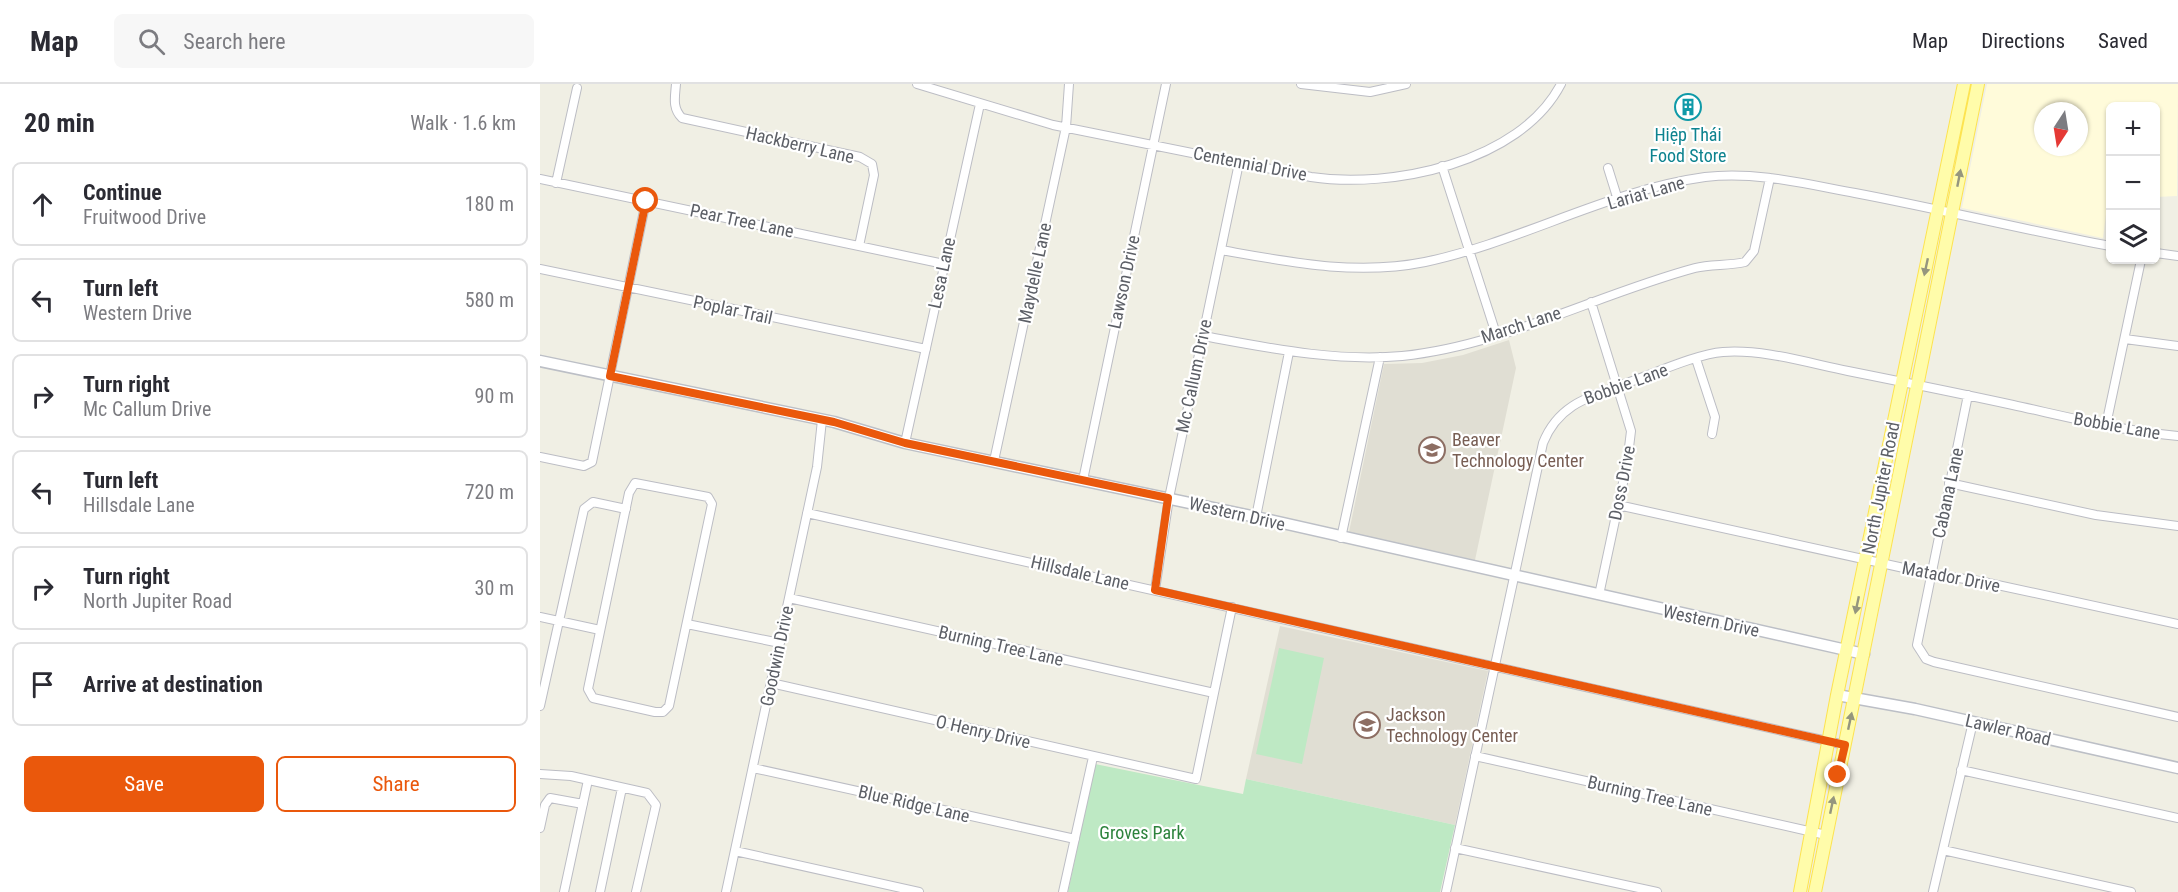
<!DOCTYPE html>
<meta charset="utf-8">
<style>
:root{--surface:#fff;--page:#f7f7f7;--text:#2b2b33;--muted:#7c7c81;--line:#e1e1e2;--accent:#ea580c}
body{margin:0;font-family:"Roboto Condensed",sans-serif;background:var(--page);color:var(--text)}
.controls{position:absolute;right:18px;top:18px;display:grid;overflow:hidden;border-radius:9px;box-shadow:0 2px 4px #0004}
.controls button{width:54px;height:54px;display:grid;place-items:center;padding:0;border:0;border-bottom:2px solid var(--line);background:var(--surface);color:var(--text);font:30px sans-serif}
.compass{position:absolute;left:1494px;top:18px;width:54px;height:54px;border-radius:50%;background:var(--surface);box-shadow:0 2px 4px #0004;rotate:192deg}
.stop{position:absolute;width:18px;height:18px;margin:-14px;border:4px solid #ea580c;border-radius:50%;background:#fff}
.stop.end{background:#ea580c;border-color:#fff;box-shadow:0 2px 6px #0008}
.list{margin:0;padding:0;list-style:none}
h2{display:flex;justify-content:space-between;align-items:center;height:78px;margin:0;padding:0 24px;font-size:26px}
h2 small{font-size:20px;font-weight:400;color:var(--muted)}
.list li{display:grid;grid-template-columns:39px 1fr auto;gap:18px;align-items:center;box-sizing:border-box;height:84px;margin:0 12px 12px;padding:0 12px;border:2px solid var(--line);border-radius:9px}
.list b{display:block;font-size:22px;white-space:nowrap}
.list p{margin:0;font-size:20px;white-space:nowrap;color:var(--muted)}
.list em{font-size:20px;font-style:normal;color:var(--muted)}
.actions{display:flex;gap:12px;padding:18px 24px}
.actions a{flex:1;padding:14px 0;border:2px solid var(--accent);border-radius:9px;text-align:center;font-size:21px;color:var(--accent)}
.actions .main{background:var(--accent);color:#fff}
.icon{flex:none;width:33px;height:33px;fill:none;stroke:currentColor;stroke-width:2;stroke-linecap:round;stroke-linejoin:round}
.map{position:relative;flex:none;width:1638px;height:808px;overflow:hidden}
header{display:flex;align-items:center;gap:36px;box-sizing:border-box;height:84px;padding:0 30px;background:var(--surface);border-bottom:2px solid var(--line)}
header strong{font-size:28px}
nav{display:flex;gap:33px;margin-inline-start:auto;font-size:21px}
.search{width:420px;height:54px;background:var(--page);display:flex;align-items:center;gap:15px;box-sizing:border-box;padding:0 21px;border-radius:9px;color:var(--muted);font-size:22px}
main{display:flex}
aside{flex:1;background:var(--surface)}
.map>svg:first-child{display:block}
.commercial{fill:#fffbda;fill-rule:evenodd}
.education{fill:#e0ded3}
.green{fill:#bee9c4}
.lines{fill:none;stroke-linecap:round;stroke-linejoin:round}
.street-casing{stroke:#bcbdc4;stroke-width:10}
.secondary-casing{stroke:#bcbfc6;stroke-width:13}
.primary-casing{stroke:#fde350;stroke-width:14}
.street{stroke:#fff;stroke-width:8}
.secondary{stroke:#fff;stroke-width:10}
.primary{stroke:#fffcaa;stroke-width:12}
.oneway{fill:#95967e}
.route{stroke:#ea580c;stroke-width:8}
.labels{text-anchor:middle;stroke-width:4.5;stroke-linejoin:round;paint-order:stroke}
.culture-label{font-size:18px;fill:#0d838f;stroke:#fff}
.street-label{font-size:18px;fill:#5c5f66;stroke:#fff}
.education-label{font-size:18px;fill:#785e54;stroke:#fff;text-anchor:start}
.park-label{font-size:18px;fill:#2d833c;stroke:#fff}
</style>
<header>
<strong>Map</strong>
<div class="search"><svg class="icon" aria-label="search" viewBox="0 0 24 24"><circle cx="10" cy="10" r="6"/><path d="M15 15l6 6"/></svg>Search here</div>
<nav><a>Map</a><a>Directions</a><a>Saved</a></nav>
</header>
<main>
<aside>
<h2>20 min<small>Walk · 1.6 km</small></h2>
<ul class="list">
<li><svg class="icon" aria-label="ahead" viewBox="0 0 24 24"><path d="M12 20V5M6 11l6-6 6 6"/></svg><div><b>Continue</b><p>Fruitwood Drive</p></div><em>180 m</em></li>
<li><svg class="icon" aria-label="left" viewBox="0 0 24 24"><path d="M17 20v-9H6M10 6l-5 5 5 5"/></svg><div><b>Turn left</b><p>Western Drive</p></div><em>580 m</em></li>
<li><svg class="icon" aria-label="right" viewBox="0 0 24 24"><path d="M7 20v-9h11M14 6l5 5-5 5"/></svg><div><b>Turn right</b><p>Mc Callum Drive</p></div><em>90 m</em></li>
<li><svg class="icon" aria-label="left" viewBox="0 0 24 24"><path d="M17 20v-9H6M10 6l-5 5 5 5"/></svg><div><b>Turn left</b><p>Hillsdale Lane</p></div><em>720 m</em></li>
<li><svg class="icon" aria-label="right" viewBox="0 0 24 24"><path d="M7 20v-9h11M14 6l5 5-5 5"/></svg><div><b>Turn right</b><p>North Jupiter Road</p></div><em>30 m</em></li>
<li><svg class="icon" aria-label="arrive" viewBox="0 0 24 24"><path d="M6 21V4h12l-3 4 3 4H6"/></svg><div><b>Arrive at destination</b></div></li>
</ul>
<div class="actions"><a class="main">Save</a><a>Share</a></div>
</aside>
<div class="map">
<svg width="1638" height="808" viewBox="0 0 1638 808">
<rect width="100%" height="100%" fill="#f0efe4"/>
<path class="commercial" d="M1447 0H1638L1637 112 1616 113V22H1570V120L1567 122 1563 154 1422 124ZM1503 27H1539V63H1503Z"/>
<path class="education" d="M969 256 976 284 935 476 809 448 844 280 882 279 923 271Z
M740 542 948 587 915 741 706 695Z"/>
<path class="green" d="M739 564 784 574 762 680 716 670Z
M555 680 703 710 706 695 915 741 900 808H528Z"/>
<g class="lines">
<defs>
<path id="street" d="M136 0C135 13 132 24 142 34L320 73 332 80 334 91 319 162
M377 0 513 41 771 93C851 105 980 79 1021 0
M761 0 830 8 866 0
M902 82 956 250
M1068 84 1078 116
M0 95 404 180
M16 99 37 4
M681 166C749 178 816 192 885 178 980 158 1069 106 1165 93 1216 87 1266 100 1315 109 1400 125 1485 146 1570 162
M1616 169 1638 172
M0 185 386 265
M1051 218 1091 347 1087 380 1059 511
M663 252C729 264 795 278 862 272 962 262 1058 210 1155 184 1171 180 1188 182 1205 178L1214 167 1230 94
M1585 255 1638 262
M1156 275 1175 333 1172 350
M1428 311 1377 561 1386 575 1394 578 1638 633
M1566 341 1601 176
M365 359 440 20
M0 373 44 382 52 378 106 117
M454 377 526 43 529 0
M543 396 626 0
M95 399 168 413 172 420 129 622 123 628H115L53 614 48 605 89 409Z
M1409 399 1556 431 1638 442
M1078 421 1391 490 1439 497 1638 540
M267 429 1305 661
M716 433 749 268
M801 454 840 273
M615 506 629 414 699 79
M249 514 674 609
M0 533 60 546
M147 540 240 559
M231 599 656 695 692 523
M0 622 44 425 53 418 86 425
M935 672 1286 751
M213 684 535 755
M1421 686 1638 734
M0 690 31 692 107 709 116 721 96 808
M0 744 5 721 10 714 43 720
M915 764 1117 808
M1403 766 1591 808
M195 767 379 808
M24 808 48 696
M60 808 82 704
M186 808 277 383 282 336
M523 808 553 673
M906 808 1003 359C1018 321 1048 313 1084 300 1111 291 1156 270 1183 268 1224 265 1268 279 1308 287 1363 298 1418 309 1473 321 1528 333 1582 347 1638 352
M1393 808 1433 638"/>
<path id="secondary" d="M0 277 294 338 365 359 716 433 1324 570
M1297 611 1375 625 1638 684"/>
<path id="primary" d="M1260 808 1297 611 1424 0
M1275 808 1438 0"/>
</defs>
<use href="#street" class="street-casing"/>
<use href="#secondary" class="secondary-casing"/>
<use href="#primary" class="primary-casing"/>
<use href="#street" class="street"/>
<use href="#secondary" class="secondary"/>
<use href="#primary" class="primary"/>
</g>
<defs><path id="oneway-solid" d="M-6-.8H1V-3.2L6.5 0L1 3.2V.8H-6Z" transform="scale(1.5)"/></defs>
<g class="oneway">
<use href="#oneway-solid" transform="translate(1419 94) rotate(-79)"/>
<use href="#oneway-solid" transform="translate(1386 183) rotate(102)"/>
<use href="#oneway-solid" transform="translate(1317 521) rotate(102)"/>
<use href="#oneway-solid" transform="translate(1310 637) rotate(-78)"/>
<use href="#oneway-solid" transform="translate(1292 721) rotate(-78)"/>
</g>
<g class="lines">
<path class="route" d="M106 117 70 292 294 338 365 359 628 414 615 506 1305 661 1298 691"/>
</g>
<defs>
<symbol id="building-ring" viewBox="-11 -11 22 22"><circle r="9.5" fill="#fff" stroke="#0f9aa8" stroke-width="1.5"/><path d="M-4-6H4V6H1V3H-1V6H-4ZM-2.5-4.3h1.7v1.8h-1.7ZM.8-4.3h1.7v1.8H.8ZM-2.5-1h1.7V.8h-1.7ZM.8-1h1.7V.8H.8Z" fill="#0f9aa8"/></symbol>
<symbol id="school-ring" viewBox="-11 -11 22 22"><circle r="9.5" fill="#fff" stroke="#8d6e63" stroke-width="1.5"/><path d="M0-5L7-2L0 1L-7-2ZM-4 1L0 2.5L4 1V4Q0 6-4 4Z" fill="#8d6e63"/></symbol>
</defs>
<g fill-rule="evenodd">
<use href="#building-ring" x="1133" y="8" width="30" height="30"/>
<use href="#school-ring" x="877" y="351" width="30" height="30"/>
<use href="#school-ring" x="812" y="626" width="30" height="30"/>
</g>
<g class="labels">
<g class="culture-label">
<text x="1148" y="57">Hiệp Thái<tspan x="1148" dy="21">Food Store</tspan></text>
</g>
<g class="street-label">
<text transform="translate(260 61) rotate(13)" y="6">Hackberry Lane</text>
<text transform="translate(710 80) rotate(11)" y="6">Centennial Drive</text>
<text transform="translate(1106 109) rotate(-16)" y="6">Lariat Lane</text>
<text transform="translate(202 137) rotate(12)" y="6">Pear Tree Lane</text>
<text transform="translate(402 189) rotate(-78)" y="6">Lesa Lane</text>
<text transform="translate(495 189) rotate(-78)" y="6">Maydelle Lane</text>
<text transform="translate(584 198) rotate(-78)" y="6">Lawson Drive</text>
<text transform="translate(193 226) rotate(12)" y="6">Poplar Trail</text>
<text transform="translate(981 241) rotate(-18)" y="6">March Lane</text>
<text transform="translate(654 292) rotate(-78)" y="6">Mc Callum Drive</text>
<text transform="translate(1086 300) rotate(-20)" y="6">Bobbie Lane</text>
<text transform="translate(1577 342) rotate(10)" y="6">Bobbie Lane</text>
<text transform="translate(1082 399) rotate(-79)" y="6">Doss Drive</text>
<text transform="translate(1341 404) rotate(-79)" y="6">North Jupiter Road</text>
<text transform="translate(1408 409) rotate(-78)" y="6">Cabana Lane</text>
<text transform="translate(697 430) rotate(13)" y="6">Western Drive</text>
<text transform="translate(540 489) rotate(13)" y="6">Hillsdale Lane</text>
<text transform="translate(1411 493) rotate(11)" y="6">Matador Drive</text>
<text transform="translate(1171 537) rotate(12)" y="6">Western Drive</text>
<text transform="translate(461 562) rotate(13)" y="6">Burning Tree Lane</text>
<text transform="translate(237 572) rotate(-78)" y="6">Goodwin Drive</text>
<text transform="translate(1468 646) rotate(13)" y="6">Lawler Road</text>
<text transform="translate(443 648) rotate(13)" y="6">O Henry Drive</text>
<text transform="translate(1110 712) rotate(13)" y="6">Burning Tree Lane</text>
<text transform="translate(374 720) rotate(13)" y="6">Blue Ridge Lane</text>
</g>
<g class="education-label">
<text x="912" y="362">Beaver<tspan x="912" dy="21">Technology Center</tspan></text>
<text x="846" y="637">Jackson<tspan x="846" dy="21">Technology Center</tspan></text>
</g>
<g class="park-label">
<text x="602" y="755">Groves Park</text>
</g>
</g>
</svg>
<div class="controls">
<button>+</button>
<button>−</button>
<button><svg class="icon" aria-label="layers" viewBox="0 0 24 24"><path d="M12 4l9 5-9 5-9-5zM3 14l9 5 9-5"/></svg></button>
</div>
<svg class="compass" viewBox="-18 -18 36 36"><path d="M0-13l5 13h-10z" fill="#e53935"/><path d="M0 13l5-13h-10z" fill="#7c7c81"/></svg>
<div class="stop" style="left:106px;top:117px"></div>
<div class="stop end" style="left:1298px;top:691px"></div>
</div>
</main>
